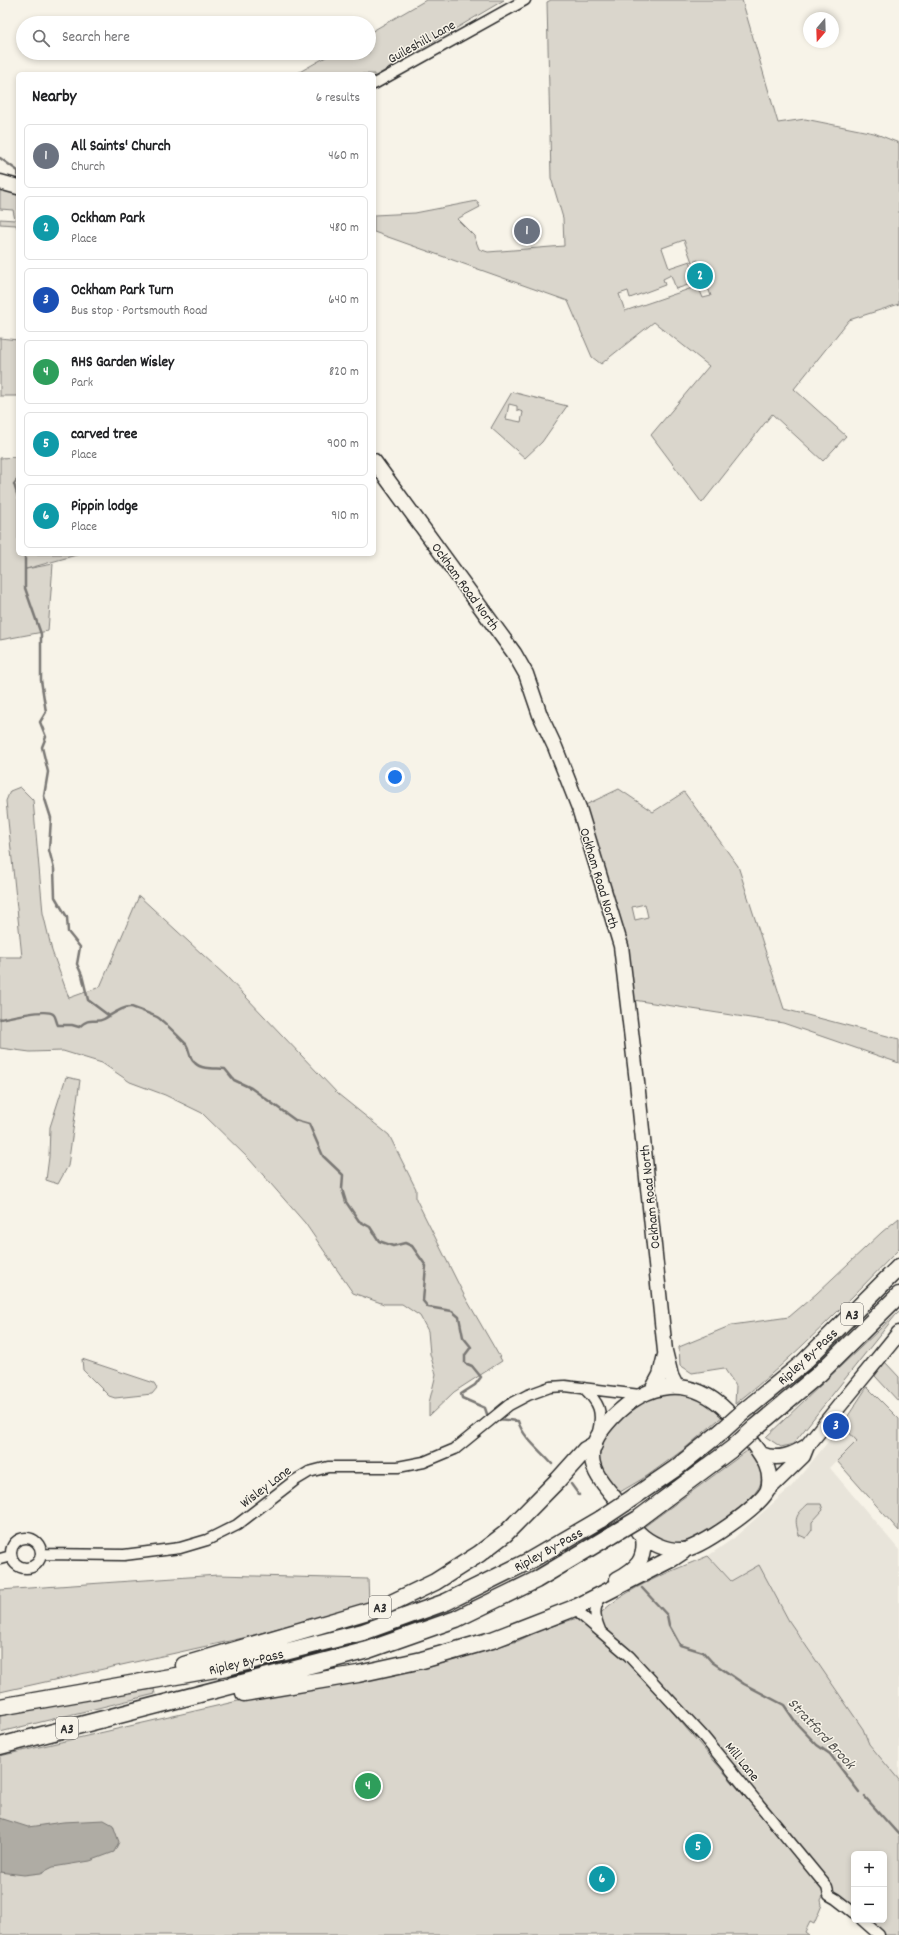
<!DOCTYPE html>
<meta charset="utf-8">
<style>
:root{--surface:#fff;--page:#f6f6f6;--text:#202124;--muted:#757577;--line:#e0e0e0;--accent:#1f6fb2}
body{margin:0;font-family:Dekko,sans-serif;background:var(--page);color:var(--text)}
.controls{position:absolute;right:12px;bottom:12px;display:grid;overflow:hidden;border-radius:6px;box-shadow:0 2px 6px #0003}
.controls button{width:36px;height:36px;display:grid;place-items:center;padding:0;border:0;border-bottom:1px solid var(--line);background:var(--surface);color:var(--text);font:20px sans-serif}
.compass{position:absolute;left:803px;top:12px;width:36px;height:36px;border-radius:50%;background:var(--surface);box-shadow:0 2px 6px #0003;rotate:199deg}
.you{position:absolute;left:395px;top:777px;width:14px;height:14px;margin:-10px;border:3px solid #fff;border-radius:50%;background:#1a73e8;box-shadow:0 0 0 6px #1a73e833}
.badge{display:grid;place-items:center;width:26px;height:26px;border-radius:50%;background:var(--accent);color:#fff;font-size:13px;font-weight:700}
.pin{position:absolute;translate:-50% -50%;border:2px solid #fff;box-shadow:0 1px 4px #0006}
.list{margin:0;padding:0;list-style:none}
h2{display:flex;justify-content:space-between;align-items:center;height:52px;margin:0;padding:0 16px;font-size:17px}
h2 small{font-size:13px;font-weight:400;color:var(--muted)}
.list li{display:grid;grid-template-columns:26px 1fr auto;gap:12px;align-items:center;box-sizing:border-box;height:64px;margin:0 8px 8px;padding:0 8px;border:1px solid var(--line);border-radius:6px}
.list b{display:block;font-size:15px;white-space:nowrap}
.list p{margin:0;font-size:13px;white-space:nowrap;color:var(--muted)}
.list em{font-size:13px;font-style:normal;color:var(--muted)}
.icon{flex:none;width:22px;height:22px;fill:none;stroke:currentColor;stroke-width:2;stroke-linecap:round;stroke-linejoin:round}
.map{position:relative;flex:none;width:899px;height:1935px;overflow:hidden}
.search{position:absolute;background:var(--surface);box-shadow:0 2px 6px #0003;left:16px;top:16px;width:360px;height:44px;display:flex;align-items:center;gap:10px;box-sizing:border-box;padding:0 14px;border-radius:22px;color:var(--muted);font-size:15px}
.panel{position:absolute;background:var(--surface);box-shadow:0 2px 6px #0003;left:16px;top:72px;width:360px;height:484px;border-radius:6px}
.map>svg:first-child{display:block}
.built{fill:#e8e4da}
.green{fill:#dad6cc;stroke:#82807c;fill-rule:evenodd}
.water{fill:#afaca4;stroke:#7a7874}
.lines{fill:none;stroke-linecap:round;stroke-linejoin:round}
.stream{stroke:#7a7874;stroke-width:2.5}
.minor-casing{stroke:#2b2b2b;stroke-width:13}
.secondary-casing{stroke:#2b2b2b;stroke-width:17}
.trunk-casing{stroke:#2b2b2b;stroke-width:19}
.minor{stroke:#f7f3e8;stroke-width:10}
.secondary{stroke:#f7f3e8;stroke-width:14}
.trunk{stroke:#f7f3e8;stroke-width:16}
.trunk-bridge-casing{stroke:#2b2b2b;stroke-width:19;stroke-linecap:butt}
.trunk-bridge{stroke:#f7f3e8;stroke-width:16}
.labels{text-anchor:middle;stroke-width:3;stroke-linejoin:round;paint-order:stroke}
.shield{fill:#f7f3e8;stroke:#686764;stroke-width:1}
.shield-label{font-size:13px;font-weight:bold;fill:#2b2b2b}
.street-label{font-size:14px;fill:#2b2b2b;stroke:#f7f3e8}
.water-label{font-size:15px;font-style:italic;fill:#53524f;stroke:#f7f3e8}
</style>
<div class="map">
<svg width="899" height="1935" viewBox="0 0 899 1935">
<rect width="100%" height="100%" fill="#f7f3e8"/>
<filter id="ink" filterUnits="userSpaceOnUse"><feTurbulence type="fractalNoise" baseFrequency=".025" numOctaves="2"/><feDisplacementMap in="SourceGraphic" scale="8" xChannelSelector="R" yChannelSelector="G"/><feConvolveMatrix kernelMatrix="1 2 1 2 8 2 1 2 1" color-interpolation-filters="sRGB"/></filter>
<g filter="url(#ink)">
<path class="built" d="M842 1425 857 1440 830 1468 899 1550V1780L869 1744 862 1729 789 1621 759 1565 731 1581 708 1556 734 1538 791 1487Z"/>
<path class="green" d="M426 0H504L374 77V74H296L333 53H369V33Z
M551 0H742L778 123 805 119 874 133 899 143V304L849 320 794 389 846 436 823 461 772 414 702 503 651 435 709 366 654 322 601 364 592 357 568 301 374 232V215L415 213 477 201 480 207 457 219 474 236 479 249 488 252 564 246 563 218 551 178 547 2ZM684 240 692 262 698 260 711 296 703 298 698 286 625 311 619 294 628 291 630 298 665 285 663 279 671 275 676 289 691 284 690 280 696 277 690 261 669 268 662 248Z
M6 187 18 191V230L16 225 0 224V219L15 220 13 210 0 209V192Z
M0 338 18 340V396H0Z
M512 392 567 406 542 442 525 458 491 428ZM509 404 517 406V410L523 412 521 422 506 419Z
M18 457V554H80L26 569 53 564 48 631 0 640V458Z
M20 787 33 800 43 913 52 951 69 998 100 987 139 896 227 977 338 1094 389 1135 416 1189V1199L464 1295 502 1361 454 1392 429 1416V1403L436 1374 430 1354 428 1331 420 1316 402 1304H384L353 1293 305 1223 250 1160 202 1113 165 1095 130 1082 102 1063 63 1051 30 1052 0 1048V957H22L6 801 10 791Z
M619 789 653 812 684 792 738 866 784 1009 899 1039V1063L783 1023 627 999 579 808ZM645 904 648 917 635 920 632 907Z
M66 1077 80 1080 68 1166 58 1184 46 1180 49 1157 50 1127Z
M899 1218V1249C846 1303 795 1357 735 1404L736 1386 724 1368 692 1373 680 1365 679 1347 732 1325 789 1317 816 1294 882 1232Z
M899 1311 793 1444 781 1447 766 1437Z
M82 1359 154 1383 157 1388 152 1394 115 1398 109 1396 83 1370Z
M885 1362 899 1377V1402L875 1376Z
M867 1387 899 1419V1531L837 1461 857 1441 842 1425Z
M668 1392 697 1396 724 1415 683 1450 647 1476 615 1495 599 1470 597 1452 606 1434 640 1400Z
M751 1448C757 1460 765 1471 760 1485 754 1502 689 1548 671 1545 662 1543 650 1534 641 1529Z
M808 1504H821L823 1510 812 1522V1530L806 1538 799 1535C794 1518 795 1516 808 1504Z
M708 1556 731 1581 759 1565 789 1621 863 1729 869 1744 899 1780V1935H884L867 1920H884V1854H854V1909L835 1894 830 1883 681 1705 632 1653 601 1625 600 1614C625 1588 674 1570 708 1556Z
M218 1575 368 1579 369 1603 243 1638 0 1692V1590Z
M574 1619 582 1620 633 1666 816 1880 824 1894 821 1900 822 1905 814 1924 810 1922 805 1932 809 1935H0V1756L277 1692 420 1668 518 1641 540 1630Z
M154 1689 155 1694 0 1732V1713L73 1700Z"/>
<path class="water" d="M0 1818 28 1827 63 1822 104 1820 113 1825 119 1842 114 1852 90 1861 53 1867 41 1873 24 1875 0 1872Z"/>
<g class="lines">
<path class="stream" d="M0 158 18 171V179
M18 479 14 484 18 497
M25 554V588L41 634V680L46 712 40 722 46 737 42 747 48 772 44 796 51 818 49 850 54 869 55 897 67 917 68 932 80 947 77 964 82 975 88 1000 108 1015
M0 1019C10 1017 46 1008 53 1014 56 1016 56 1022 58 1025H72L79 1027C90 1016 95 1024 104 1019 111 1015 123 1006 131 1007 133 1007 155 1016 157 1017 164 1021 180 1038 186 1044 190 1050 189 1059 195 1063 202 1070 216 1068 225 1069L234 1080 251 1088 295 1120 309 1124 323 1156 343 1175 342 1189 346 1202 359 1221 370 1227 379 1241 393 1246 405 1243 412 1246 426 1266 423 1301 428 1307 452 1311 459 1317 463 1337 471 1347 465 1355V1363L472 1366 481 1377 475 1385 461 1394 462 1398 485 1408 488 1417 490 1418
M497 1419 518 1421C523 1438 541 1451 552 1464
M571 1484 579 1495
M642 1588 667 1615 669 1625 680 1645 703 1652 712 1662 744 1684 784 1705 797 1724 817 1745 830 1754 859 1792
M865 1797 899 1835"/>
<defs>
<path id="minor" d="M374 84 525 0
M584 1388C599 1403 603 1411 598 1432
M11 1553a15 15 0 1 1 30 0a15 15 0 1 1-30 0Z
M42 1554 124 1555 180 1548 207 1540 237 1525 294 1481 309 1472 328 1467H398L424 1462 455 1449 509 1405 528 1395 550 1387 565 1386 640 1395
M0 1559 11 1556
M577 1607 581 1615 629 1656 703 1736 827 1887 829 1895 836 1899 854 1913
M600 1630C594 1616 593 1608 602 1595
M862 1920 879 1935"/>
<path id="secondary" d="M0 182 18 187
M374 461 514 653 526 674 540 715 555 747 579 808 621 946 637 1082 665 1351 671 1376 676 1386
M652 1390 660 1375 665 1355
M761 1454C778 1461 792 1455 807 1446
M768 1490 803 1456 807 1446 832 1415 899 1333
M614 1497C605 1486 593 1473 592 1458 591 1442 602 1429 612 1418 647 1382 689 1374 727 1411
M638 1532C649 1543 666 1551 682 1550 698 1550 764 1504 768 1489 773 1472 763 1457 753 1444
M617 1579C637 1568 646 1560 643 1537"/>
<path id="trunk" d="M743 1412 804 1362 899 1267
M755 1428 819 1374 899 1295
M625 1503 676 1468 722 1431
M638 1519 733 1448
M184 1665 385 1606 435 1582 479 1554 505 1534 558 1480 585 1450 594 1445
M244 1693 358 1674 422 1660 492 1640 577 1607 671 1559 683 1551
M0 1707 227 1667 363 1632 446 1602 529 1561 601 1519
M0 1746 368 1650 456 1619 536 1580 613 1534"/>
</defs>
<use href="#minor" class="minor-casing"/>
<use href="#secondary" class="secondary-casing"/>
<use href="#trunk" class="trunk-casing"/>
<use href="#minor" class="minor"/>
<use href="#secondary" class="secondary"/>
<use href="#trunk" class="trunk"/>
<defs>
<path id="trunk-bridge" d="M722 1431 743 1412
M733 1448 755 1428
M601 1519 625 1503
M613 1534 638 1519"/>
</defs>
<use href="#trunk-bridge" class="trunk-bridge-casing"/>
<use href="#trunk-bridge" class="trunk-bridge"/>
</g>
</g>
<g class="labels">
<g class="shield">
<rect x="841" y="1303" width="22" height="22" rx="3"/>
<rect x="369" y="1596" width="22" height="22" rx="3"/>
<rect x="56" y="1717" width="22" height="22" rx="3"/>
</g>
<g class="shield-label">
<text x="852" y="1319">A3</text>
<text x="380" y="1612">A3</text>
<text x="67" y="1733">A3</text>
</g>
<g class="street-label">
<text transform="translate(421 41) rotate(-29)" y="5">Guileshill Lane</text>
<text transform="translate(466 586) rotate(54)" y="5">Ockham Road North</text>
<text transform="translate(600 878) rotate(73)" y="5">Ockham Road North</text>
<text transform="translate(649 1197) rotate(-96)" y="5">Ockham Road North</text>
<text transform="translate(807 1356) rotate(-43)" y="5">Ripley By-Pass</text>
<text transform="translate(265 1486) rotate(-37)" y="5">Wisley Lane</text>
<text transform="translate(548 1549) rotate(-29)" y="5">Ripley By-Pass</text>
<text transform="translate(246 1661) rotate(-13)" y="5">Ripley By-Pass</text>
<text transform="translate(743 1761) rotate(51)" y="5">Mill Lane</text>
</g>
<g class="water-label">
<text transform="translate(822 1733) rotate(47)" y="5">Stratford Brook</text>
</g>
</g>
</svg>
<div class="controls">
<button>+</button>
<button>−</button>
</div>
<svg class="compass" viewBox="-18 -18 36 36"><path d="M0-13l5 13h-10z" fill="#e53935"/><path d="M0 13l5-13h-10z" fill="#757577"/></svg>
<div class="you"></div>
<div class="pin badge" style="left:527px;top:231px;background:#6b7280">1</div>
<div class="pin badge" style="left:700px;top:276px;background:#0f9aa8">2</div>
<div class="pin badge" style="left:836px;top:1426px;background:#1a4fb4">3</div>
<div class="pin badge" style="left:368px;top:1786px;background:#2e9e5b">4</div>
<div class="pin badge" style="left:698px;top:1847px;background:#0f9aa8">5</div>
<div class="pin badge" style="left:602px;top:1879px;background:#0f9aa8">6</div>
<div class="search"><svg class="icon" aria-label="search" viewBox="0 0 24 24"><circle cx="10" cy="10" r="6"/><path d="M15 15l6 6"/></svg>Search here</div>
<section class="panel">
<h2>Nearby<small>6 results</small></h2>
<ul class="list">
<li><span class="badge" style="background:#6b7280">1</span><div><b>All Saints' Church</b><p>Church</p></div><em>460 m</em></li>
<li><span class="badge" style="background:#0f9aa8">2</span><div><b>Ockham Park</b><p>Place</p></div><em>480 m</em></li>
<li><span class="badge" style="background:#1a4fb4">3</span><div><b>Ockham Park Turn</b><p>Bus stop · Portsmouth Road</p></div><em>640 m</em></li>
<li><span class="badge" style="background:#2e9e5b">4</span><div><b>RHS Garden Wisley</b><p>Park</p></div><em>820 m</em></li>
<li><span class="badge" style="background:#0f9aa8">5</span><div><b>carved tree</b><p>Place</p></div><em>900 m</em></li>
<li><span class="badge" style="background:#0f9aa8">6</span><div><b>Pippin lodge</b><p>Place</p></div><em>910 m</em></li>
</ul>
</section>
</div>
